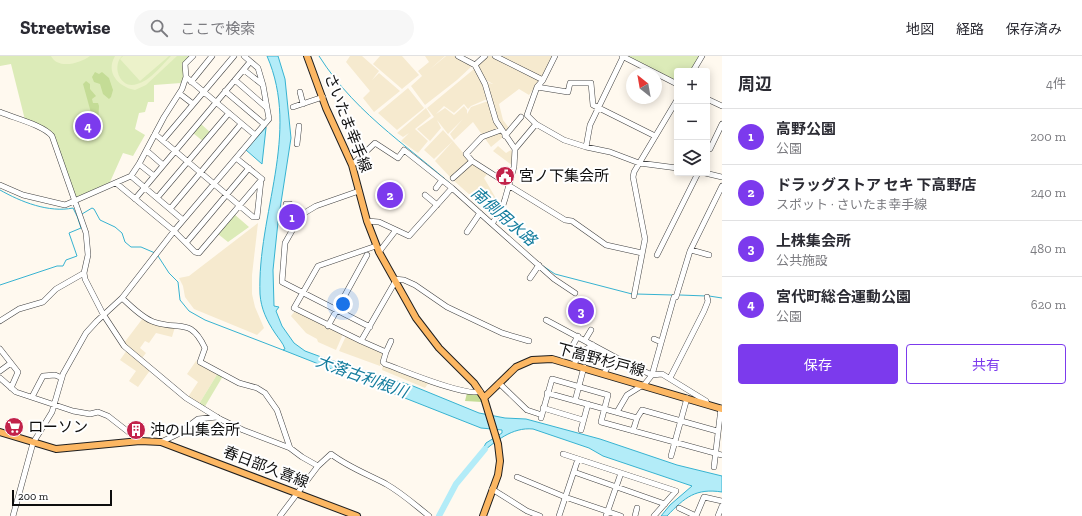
<!DOCTYPE html>
<html lang="ja">
<meta charset="utf-8">
<style>
:root{--surface:#fff;--page:#f7f7f7;--text:#2b2b33;--muted:#7c7c81;--line:#e1e1e2;--accent:#7c3aed}
body{margin:0;font-family:"Zilla Slab","Noto Sans JP",serif;background:var(--page);color:var(--text)}
.controls{position:absolute;right:12px;top:12px;display:grid;overflow:hidden;border-radius:4px;box-shadow:0 2px 10px #0003}
.controls button{width:36px;height:36px;display:grid;place-items:center;padding:0;border:0;border-bottom:1px solid var(--line);background:var(--surface);color:var(--text);font:20px sans-serif}
.compass{position:absolute;left:626px;top:12px;width:36px;height:36px;border-radius:50%;background:var(--surface);box-shadow:0 2px 10px #0003;rotate:329deg}
.scale{position:absolute;left:12px;bottom:10px;width:100px;box-sizing:border-box;padding-left:4px;border:2px solid #0e0e0e;border-top:0;font-size:11px;line-height:14px;white-space:nowrap;color:#0e0e0e;-webkit-text-stroke:3px #fff;paint-order:stroke}
.you{position:absolute;left:343px;top:248px;width:14px;height:14px;margin:-10px;border:3px solid #fff;border-radius:50%;background:#1a73e8;box-shadow:0 0 0 6px #1a73e833}
.badge{display:grid;place-items:center;width:26px;height:26px;border-radius:50%;background:var(--accent);color:#fff;font-size:13px;font-weight:700}
.pin{position:absolute;translate:-50% -50%;border:2px solid #fff;box-shadow:0 1px 4px #0006}
.list{margin:0;padding:0;list-style:none}
h2{display:flex;justify-content:space-between;align-items:center;height:52px;margin:0;padding:0 16px;font-size:17px}
h2 small{font-size:13px;font-weight:400;color:var(--muted)}
.list li{display:grid;grid-template-columns:26px 1fr auto;gap:12px;align-items:center;box-sizing:border-box;height:56px;padding:0 16px;border-top:1px solid var(--line)}
.list b{display:block;font-size:15px;white-space:nowrap}
.list p{margin:0;font-size:13px;white-space:nowrap;color:var(--muted)}
.list em{font-size:13px;font-style:normal;color:var(--muted)}
.actions{display:flex;gap:8px;padding:12px 16px}
.actions a{flex:1;padding:9px 0;border:1px solid var(--accent);border-radius:4px;text-align:center;font-size:14px;color:var(--accent)}
.actions .main{background:var(--accent);color:#fff}
.icon{flex:none;width:22px;height:22px;fill:none;stroke:currentColor;stroke-width:2;stroke-linecap:round;stroke-linejoin:round}
.map{position:relative;flex:none;width:722px;height:460px;overflow:hidden}
header{display:flex;align-items:center;gap:24px;box-sizing:border-box;height:56px;padding:0 20px;background:var(--surface);border-bottom:1px solid var(--line)}
header strong{font-size:19px}
nav{display:flex;gap:22px;margin-inline-start:auto;font-size:14px}
.search{width:280px;height:36px;background:var(--page);display:flex;align-items:center;gap:10px;box-sizing:border-box;padding:0 14px;border-radius:22px;color:var(--muted);font-size:15px}
main{display:flex}
aside{flex:1;background:var(--surface)}
.map>svg:first-child{display:block}
.farmland{fill:#f6eacf}
.green{fill:#dcebb8}
.forest{fill:#c4dc96}
.pitch{fill:#ecf2ca}
.water{fill:#b3ecf8;stroke:#37b3d1}
.lines{fill:none;stroke-linecap:round;stroke-linejoin:round}
.stream{stroke:#37b3d1;stroke-width:1}
.river{stroke:#b3ecf8;stroke-width:6}
.minor-casing{stroke:#414141;stroke-width:6}
.major-casing{stroke:#1f1f1f;stroke-width:8}
.minor{stroke:#fff;stroke-width:5}
.major{stroke:#fcb763;stroke-width:6}
.labels{text-anchor:middle;stroke-width:4;stroke-linejoin:round;paint-order:stroke}
.street-label{font-size:15px;fill:#0e0e0e;stroke:#fff}
.poi-label{font-size:15px;fill:#0e0e0e;stroke:#fff;text-anchor:start}
.water-label{font-size:16px;font-style:italic;fill:#137c9d;stroke:#fff}
</style>
<header>
<strong>Streetwise</strong>
<div class="search"><svg class="icon" aria-label="search" viewBox="0 0 24 24"><circle cx="10" cy="10" r="6"/><path d="M15 15l6 6"/></svg>ここで検索</div>
<nav><a>地図</a><a>経路</a><a>保存済み</a></nav>
</header>
<main>
<div class="map">
<svg width="722" height="460" viewBox="0 0 722 460">
<rect width="100%" height="100%" fill="#fff9ef"/>
<path class="farmland" d="M350 0H362L379 15 372 24 379 17 400 35 374 56 363 42 370 35 346 6Z
M380 0H402L419 19 402 33 373 8Z
M425 0H445L429 14 446 0H456L472 10 457 24 425 49 411 30 422 20 418 15 429 6Z
M486 0H491L540 24 529 39 519 33 499 48 503 64 509 72 506 77 499 65 486 26 493 28 486 24 478 9Z
M497 0H553L542 22Z
M474 13 481 24 487 43 471 50 468 53 464 48 454 57 444 50 436 58 445 52 454 59 464 50 467 54V58L471 51 488 45 500 74 483 80 473 66 454 84 450 78 463 63 448 78 437 64 441 72 430 85 417 73 434 61 427 52Z
M408 32 424 52 397 74 378 57Z
M426 52 431 60 415 73 428 85 418 97 401 85 409 77 403 81 397 77Z
M443 74 453 85 434 103 424 94Z
M500 76 503 81 491 91 484 81Z
M453 85 470 105 451 122 435 105Z
M498 90 506 97 511 94 513 97V110L493 95Z
M472 107 488 117 484 122 501 151 496 162 453 124Z
M258 167 252 219V238L255 251 264 272 257 279 194 253 185 241 183 230 179 222 189 220Z
M295 255 343 278 336 294 318 286 317 283 306 277 291 260Z
M143 262 175 271 172 281 156 277 149 287 145 285 140 292 146 297 142 302 124 287Z
M346 280 385 297 380 310 339 295Z
M127 294 151 313 138 331 129 325 136 315 120 304Z
M196 305 218 317 199 348 188 341 198 326 187 318Z
M383 309 429 326 425 332 382 314Z"/>
<path class="green" d="M0 0H190L188 1 184 24 181 27 154 29V46H148L145 56 139 57 135 73 145 79 133 100 123 97 110 126 76 142 52 76 25 64 11 8 0 10Z
M626 0H700L691 15H677V26Z
M201 68 211 77 204 86 193 77Z
M287 149 300 157 292 172 286 171Z
M234 158 249 171 228 186 218 178Z
M218 317 223 320 204 352 199 348Z"/>
<path class="forest" d="M95 16 99 18 102 16 109 22 113 34 111 41 109 43 103 38 100 28 94 26 92 21Z
M86 25 90 28V33L96 40 92 43 93 47H98L99 50 98 72 95 71 83 28Z
M467 337 478 338 482 346 465 345Z"/>
<path class="pitch" d="M51 0H90C81 7 58 14 51 0Z
M115 0H122C111 11 121 34 137 28 150 25 162 9 171 0H177L146 29 135 34C119 31 105 17 115 0Z
M123 0H169L140 25 120 3Z"/>
<path class="water" d="M267 0H278L285 23 291 82 278 166 273 214 274 250 279 251 276 255 282 270 294 287 305 295 324 302 413 330 479 357 505 362 526 363 600 383 677 409 722 420V436C696 432 685 441 667 460H661L670 449 692 430 603 400 589 392 533 373C512 371 496 385 480 398L486 387 502 377V374L481 372 283 294 285 293C283 287 279 283 275 277 267 265 261 253 260 238 257 158 301 78 267 0Z
M266 71V72L262 108 246 94Z"/>
<g class="lines">
<path class="stream" d="M319 0C359 63 415 93 467 143
M0 134C21 146 49 157 73 152L77 160
M82 158 92 152 94 153 100 164 115 171 122 177 125 186 131 191H141L155 197
M158 200 169 217 178 226 180 244 189 255 205 264 283 294
M543 210 555 218 632 238
M0 229 57 210H63L66 204 77 200 69 177 81 172 77 160
M636 238 672 239
M680 239 706 240
M709 240 722 242"/>
<path class="river" d="M439 460 456 428 485 393"/>
<defs>
<path id="minor" d="M458 0 475 9 485 0
M495 0 543 24
M622 0 677 28
M475 9 485 28 496 65 515 93
M244 14 263 29
M693 15 702 0
M186 21 255 79
M235 24 267 52
M191 26 212 0
M537 31 568 36 570 27H591L593 49 655 80
M225 35 264 68
M300 36 303 48
M180 38 193 48
M707 43 722 50
M293 51 323 41
M0 56C14 62 43 69 52 80L86 177 88 199 84 217 85 223 103 258 124 290 186 342 220 363 243 374 290 392 302 401 318 410
M536 68 527 59 537 31 543 24 555 0
M501 74 482 81 466 98 472 105 508 128
M155 78 253 161H257L261 124
M505 80 521 61
M163 84 234 0
M297 88 299 70
M586 91 590 69 623 1
M707 94 710 93 722 68
M147 95 163 109
M139 108 154 120
M352 109 375 87 398 102 404 94 452 132
M705 117 722 121
M131 120 183 164
M453 122 472 105
M116 127 174 175 195 196 199 197 262 123 236 102
M0 129 23 139 65 149 131 120 139 108 164 61 182 33 186 21 185 8 193 0
M508 129 565 164 572 165 606 189 642 197
M436 132 442 124
M359 135 316 150 301 159 285 187 282 226 370 271
M425 139 437 149
M157 142 229 57
M135 143 250 6
M286 148H290
M170 153 241 68
M367 165 379 166 409 180 452 132 492 168 502 152 505 143 514 111 515 93 536 68 564 84 586 91 610 96 639 107 677 112
M492 168 554 223 575 237
M467 176 480 157
M186 187 249 112
M376 190 318 210 294 252 361 285 395 226
M691 194 709 199
M379 196 396 174
M657 199 698 117
M530 222 539 209
M394 223 404 224 415 229 447 251 502 277 529 285
M634 240 645 183 633 121 634 116 677 44
M676 241 690 195 722 130
M122 242C131 250 142 262 154 266 181 275 190 261 205 292L200 306 239 327 257 332 265 337 277 354 290 392
M546 264 626 307 652 319 662 318 706 345 707 348
M0 265 19 253 43 246 56 233 84 217
M328 270 367 199
M654 283 661 286
M585 284 591 274
M361 285 386 296 383 306 385 308C402 314 467 342 480 335
M573 289 578 280
M0 293 18 316 11 332
M386 296 391 285
M574 308 580 297 593 289
M0 315 11 307
M604 317 614 301
M0 322 16 336 73 355 90 358 98 356 108 360 140 385
M670 322 704 255 708 245 707 241
M499 327 527 354 542 359
M644 329 652 319 674 241
M547 337 637 362
M32 341 43 320 55 319 62 322
M575 345 584 311
M543 352 583 364
M617 356 627 339 643 329
M541 362 552 323 608 339 601 366 722 399
M581 374 588 348
M633 375 637 362 642 354 717 375
M161 386 178 378 198 363 217 361
M563 398 676 435 654 460
M671 400 687 342
M714 411 721 352
M574 416 665 448
M517 421 565 441 621 460
M492 433 527 455 540 460
M679 452 696 460
M13 460 33 387 52 356 63 318 86 277 97 265 122 242 174 175 269 63 263 29 258 12 244 0
M280 460 318 410 331 398C348 411 367 418 386 428 402 437 415 449 429 460
M559 460 578 403
M606 460 621 417
M635 460 637 452
M696 460 704 441 722 445
M718 460 722 450"/>
<path id="major" d="M307 0 326 52 352 109 367 165 379 196 416 262 439 292 474 327 484 342 498 388 500 405 498 419 483 460
M484 342 516 311 532 304 552 303 722 353
M0 376 56 393 140 385 161 386 357 460"/>
</defs>
<use href="#minor" class="minor-casing"/>
<use href="#major" class="major-casing"/>
<use href="#minor" class="minor"/>
<use href="#major" class="major"/>
</g>
<defs>
<symbol id="civic-disc" viewBox="-11 -11 22 22"><circle r="9.5" fill="#c2224a" stroke="#fff"/><path d="M-.6-6.5H3V-4.5H.6V-3L4-1V1h2V6H-6V1h2V-1L-.6-3ZM-1.2 2.5V6h2.4V2.5Z" fill="#fff"/></symbol>
<symbol id="supermarket-disc" viewBox="-11 -11 22 22"><circle r="9.5" fill="#c2224a" stroke="#fff"/><path d="M-6-5.5h2.5l.6 2H6L4.5 2H-2.5L-4.4-4H-6ZM-1.5 3.2a1.3 1.3 0 1 0 .1 0ZM3 3.2a1.3 1.3 0 1 0 .1 0Z" fill="#fff"/></symbol>
<symbol id="building-disc" viewBox="-11 -11 22 22"><circle r="9.5" fill="#c2224a" stroke="#fff"/><path d="M-4-6H4V6H1V3H-1V6H-4ZM-2.5-4.3h1.7v1.8h-1.7ZM.8-4.3h1.7v1.8H.8ZM-2.5-1h1.7V.8h-1.7ZM.8-1h1.7V.8H.8Z" fill="#fff"/></symbol>
</defs>
<g fill-rule="evenodd">
<use href="#civic-disc" x="494" y="109" width="22" height="22"/>
<use href="#supermarket-disc" x="3" y="360" width="22" height="22"/>
<use href="#building-disc" x="125" y="363" width="22" height="22"/>
</g>
<g class="labels">
<g class="street-label">
<text transform="translate(348 67) rotate(69)" y="5">さいたま幸手線</text>
<text transform="translate(601 304) rotate(15)" y="5">下高野杉戸線</text>
<text transform="translate(266 411) rotate(21)" y="5">春日部久喜線</text>
</g>
<g class="poi-label">
<text x="519" y="125">宮ノ下集会所</text>
<text x="28" y="376">ローソン</text>
<text x="150" y="379">沖の山集会所</text>
</g>
<g class="water-label">
<text transform="translate(504 160) rotate(41)" y="6">南側用水路</text>
<text transform="translate(362 320) rotate(20)" y="6">大落古利根川</text>
</g>
</g>
</svg>
<div class="controls">
<button>+</button>
<button>−</button>
<button><svg class="icon" aria-label="layers" viewBox="0 0 24 24"><path d="M12 4l9 5-9 5-9-5zM3 14l9 5 9-5"/></svg></button>
</div>
<svg class="compass" viewBox="-18 -18 36 36"><path d="M0-13l5 13h-10z" fill="#e53935"/><path d="M0 13l5-13h-10z" fill="#7c7c81"/></svg>
<div class="scale">200 m</div>
<div class="you"></div>
<div class="pin badge" style="left:292px;top:161px">1</div>
<div class="pin badge" style="left:390px;top:139px">2</div>
<div class="pin badge" style="left:581px;top:255px">3</div>
<div class="pin badge" style="left:88px;top:70px">4</div>
</div>
<aside>
<h2>周辺<small>4件</small></h2>
<ul class="list">
<li><span class="badge">1</span><div><b>高野公園</b><p>公園</p></div><em>200 m</em></li>
<li><span class="badge">2</span><div><b>ドラッグストア セキ 下高野店</b><p>スポット · さいたま幸手線</p></div><em>240 m</em></li>
<li><span class="badge">3</span><div><b>上株集会所</b><p>公共施設</p></div><em>480 m</em></li>
<li><span class="badge">4</span><div><b>宮代町総合運動公園</b><p>公園</p></div><em>620 m</em></li>
</ul>
<div class="actions"><a class="main">保存</a><a>共有</a></div>
</aside>
</main>
